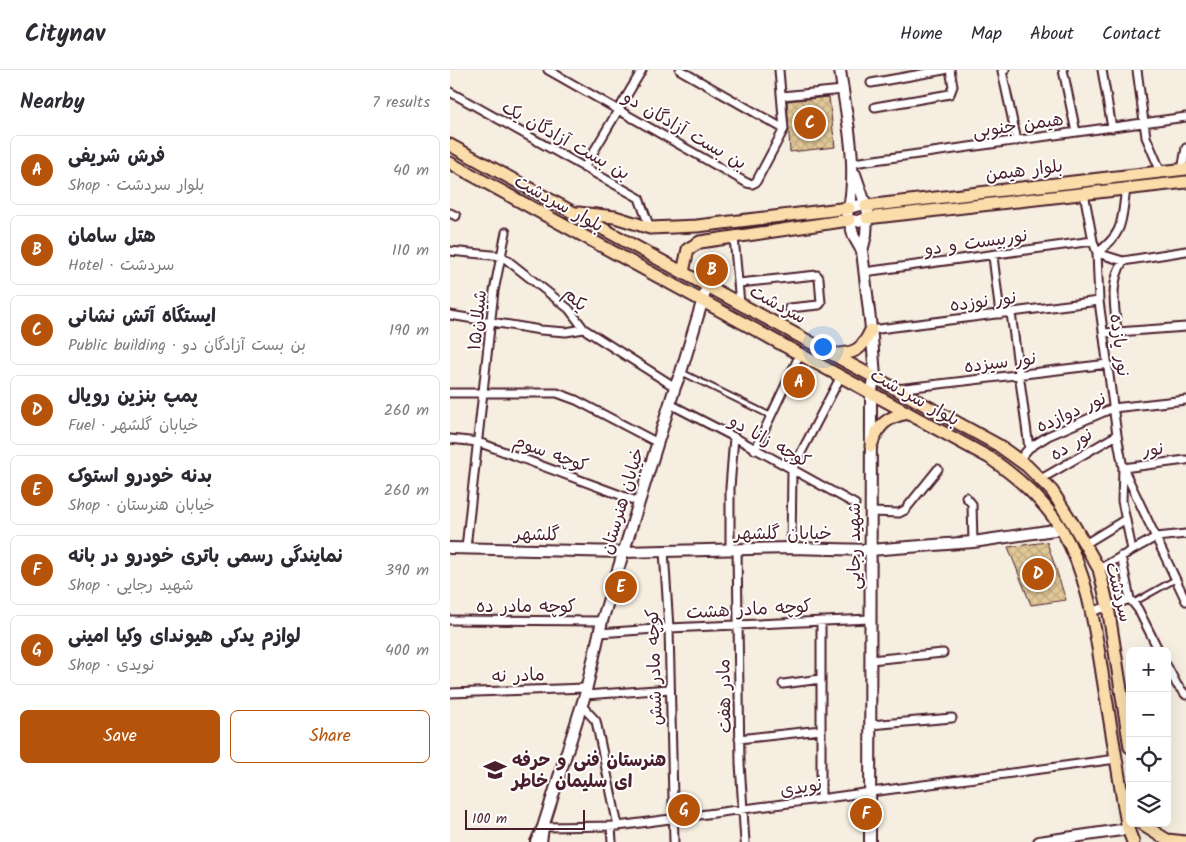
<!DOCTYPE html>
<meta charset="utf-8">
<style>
:root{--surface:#fff;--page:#f2f2f3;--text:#2b2b33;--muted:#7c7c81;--line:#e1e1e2;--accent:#b45309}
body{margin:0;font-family:Kalam,"Playpen Sans Arabic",sans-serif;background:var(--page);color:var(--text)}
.controls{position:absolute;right:15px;bottom:15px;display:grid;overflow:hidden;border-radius:8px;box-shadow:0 5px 20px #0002}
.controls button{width:45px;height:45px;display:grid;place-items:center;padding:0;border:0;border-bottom:1px solid var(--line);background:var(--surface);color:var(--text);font:25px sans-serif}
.scale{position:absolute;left:15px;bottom:12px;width:120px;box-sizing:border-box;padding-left:5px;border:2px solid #4a1f2b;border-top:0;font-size:14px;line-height:18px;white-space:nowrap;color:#4a1f2b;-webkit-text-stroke:4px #fff;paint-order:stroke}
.you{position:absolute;left:372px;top:276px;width:18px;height:18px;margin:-12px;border:4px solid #fff;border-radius:50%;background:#1a73e8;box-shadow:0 0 0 8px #1a73e833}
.badge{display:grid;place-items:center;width:32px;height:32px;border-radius:50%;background:var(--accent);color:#fff;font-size:16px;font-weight:700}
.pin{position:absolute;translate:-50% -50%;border:2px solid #fff;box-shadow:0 1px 5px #0006}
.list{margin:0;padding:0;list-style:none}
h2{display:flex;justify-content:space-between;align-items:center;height:65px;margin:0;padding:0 20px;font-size:21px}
h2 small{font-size:16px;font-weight:400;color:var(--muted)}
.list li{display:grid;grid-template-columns:32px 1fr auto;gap:15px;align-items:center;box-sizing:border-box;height:70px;margin:0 10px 10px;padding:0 10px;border:1px solid var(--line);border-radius:8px}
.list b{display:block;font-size:19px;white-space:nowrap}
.list p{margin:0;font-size:16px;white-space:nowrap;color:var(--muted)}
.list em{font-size:16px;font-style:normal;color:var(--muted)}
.actions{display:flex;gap:10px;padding:15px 20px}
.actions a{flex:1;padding:11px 0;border:1px solid var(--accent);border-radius:8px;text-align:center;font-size:18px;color:var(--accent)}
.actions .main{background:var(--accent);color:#fff}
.icon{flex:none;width:28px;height:28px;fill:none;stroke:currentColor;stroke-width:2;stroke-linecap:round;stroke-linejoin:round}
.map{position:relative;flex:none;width:736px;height:772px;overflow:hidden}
header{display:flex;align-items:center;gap:30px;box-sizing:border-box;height:70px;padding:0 25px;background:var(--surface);border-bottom:1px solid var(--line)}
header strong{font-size:24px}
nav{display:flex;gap:28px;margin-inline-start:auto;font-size:18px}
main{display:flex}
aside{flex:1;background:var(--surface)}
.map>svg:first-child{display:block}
.building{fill:url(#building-cross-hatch);stroke:#4a1f2b}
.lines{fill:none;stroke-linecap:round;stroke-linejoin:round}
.lane-casing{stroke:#4a1f2b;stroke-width:8}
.street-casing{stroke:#4a1f2b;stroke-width:11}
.secondary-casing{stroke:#4a1f2b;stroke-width:14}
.primary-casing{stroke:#4a1f2b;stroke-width:15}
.lane{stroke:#fff;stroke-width:4}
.street{stroke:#fff;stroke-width:7}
.secondary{stroke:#fff;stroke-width:10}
.primary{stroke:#faddab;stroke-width:11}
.labels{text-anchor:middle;stroke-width:4;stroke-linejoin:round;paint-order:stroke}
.street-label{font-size:18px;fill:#4a1f2b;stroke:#fff}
.poi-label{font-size:18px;font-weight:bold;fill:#4a1f2b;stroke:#fff;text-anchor:start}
</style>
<header>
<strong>Citynav</strong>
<nav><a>Home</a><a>Map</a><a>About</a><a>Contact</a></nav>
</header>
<main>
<aside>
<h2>Nearby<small>7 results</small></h2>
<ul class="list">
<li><span class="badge">A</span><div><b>فرش شریفی</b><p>Shop · بلوار سردشت</p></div><em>40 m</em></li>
<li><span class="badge">B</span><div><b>هتل سامان</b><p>Hotel · سردشت</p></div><em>110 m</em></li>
<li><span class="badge">C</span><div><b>ایستگاه آتش نشانی</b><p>Public building · بن بست آزادگان دو</p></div><em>190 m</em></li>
<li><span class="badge">D</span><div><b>پمپ بنزین رویال</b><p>Fuel · خیابان گلشهر</p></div><em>260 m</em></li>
<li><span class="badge">E</span><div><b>بدنه خودرو استوک</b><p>Shop · خیابان هنرستان</p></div><em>260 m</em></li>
<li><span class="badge">F</span><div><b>نمایندگی رسمی باتری خودرو در بانه</b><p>Shop · شهید رجایی</p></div><em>390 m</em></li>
<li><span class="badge">G</span><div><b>لوازم یدکى هیونداى وکیا امینى</b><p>Shop · نویدی</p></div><em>400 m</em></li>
</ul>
<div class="actions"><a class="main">Save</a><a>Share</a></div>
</aside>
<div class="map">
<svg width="736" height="772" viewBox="0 0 736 772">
<defs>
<pattern id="building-cross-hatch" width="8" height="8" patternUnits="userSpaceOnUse" patternTransform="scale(1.25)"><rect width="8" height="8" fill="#e1c897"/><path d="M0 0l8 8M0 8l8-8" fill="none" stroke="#c3ab82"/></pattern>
</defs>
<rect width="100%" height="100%" fill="#f6eee0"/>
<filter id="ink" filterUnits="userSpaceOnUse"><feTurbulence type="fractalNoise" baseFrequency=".02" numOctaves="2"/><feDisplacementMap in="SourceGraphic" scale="10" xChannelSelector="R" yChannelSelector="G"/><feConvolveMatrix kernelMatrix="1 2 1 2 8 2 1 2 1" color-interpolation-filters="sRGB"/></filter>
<g filter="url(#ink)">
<path class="building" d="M379 27 385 77 340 82 337 31Z
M597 472 616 530 581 535 558 477Z"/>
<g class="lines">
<defs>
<path id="lane" d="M231 302 321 346
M683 533 726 509"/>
<path id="street" d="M98 0 297 113 302 114 306 112 334 59 329 0
M230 0 334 59
M555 0 552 1 567 71
M613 0 626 62
M652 0 662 58
M687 0 696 67 711 102
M421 13 494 0
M0 22 189 128 200 158
M332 26 393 20
M425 37 500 24 503 16 500 0
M403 93 736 47
M134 98 192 0
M732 100 736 78
M634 123 643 171 647 183C675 162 671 151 676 119
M0 143 6 146
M284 167 290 234
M0 181 52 186 119 239 134 259 225 317
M543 186 550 244
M673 191 647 183 649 231 667 365 673 398 672 431 682 480
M414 202 643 171
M289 213 367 205 369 208 371 233 369 235 339 238
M561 243 579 378 569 390
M0 245 90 260 116 262 134 259
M421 260 649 231
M667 262C665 235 659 215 673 191L736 181
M654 263 736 257
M447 319 658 294
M0 323H107L126 330 208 373
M220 334 284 367 405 434
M0 369 28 372 189 432
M579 378 598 366 663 338 736 330
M305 380 350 284
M673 398 736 390
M674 400 736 531
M591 409 667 365
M516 427 522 434 523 472
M421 442 449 443 455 440 488 399
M635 474 676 449
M16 478 44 221 56 162
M341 478 342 400 391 306
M280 479V418L284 367
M287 479 290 693 295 772
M214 481 219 558 224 772
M671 486 680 529
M649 499 706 467 736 464
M642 541 658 537 680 529 688 539 709 581
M0 550 152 551
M149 563 219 558 420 549
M420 590 493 583
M717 596 727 615 736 625
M333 614 371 609
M0 623 136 618
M135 625 220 619
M132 636 146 651 168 756 666 689
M420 655 502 648
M289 669 371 660
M371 729V551
M161 756 162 772
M93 757 168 756"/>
<path id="secondary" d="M390 0C396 46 408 92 399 138
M405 104 416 136
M410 135 416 136 418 142 417 148 408 151 399 150 397 144 399 138Z
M417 148 416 165 412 181 422 267 425 307 421 323 420 772
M399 150 404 167 412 181
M0 478 173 482 341 478 420 480 523 472 611 459
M93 757 135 625 152 551 225 317 231 302 257 216
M86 772 93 757 91 772
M589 772 678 759"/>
<path id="primary" d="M0 75 548 375 577 396 602 421 623 454 649 499 658 537 680 677
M0 93 540 388C568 408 594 430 612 460 638 505 645 558 653 609 660 651 667 694 674 737L678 759 683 772
M416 136 736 99
M128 143 165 147 200 158 247 156 399 138
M417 148 736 112
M233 202 238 179 250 172 399 150
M383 284C405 284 412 280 421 260
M421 376C428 355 436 347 458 343
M693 755 717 770 736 772"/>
</defs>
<use href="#lane" class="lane-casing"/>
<use href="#street" class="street-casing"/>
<use href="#secondary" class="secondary-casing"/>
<use href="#primary" class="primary-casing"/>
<use href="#lane" class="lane"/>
<use href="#street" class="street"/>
<use href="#secondary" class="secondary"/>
<use href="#primary" class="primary"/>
</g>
</g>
<defs>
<symbol id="school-bare" viewBox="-9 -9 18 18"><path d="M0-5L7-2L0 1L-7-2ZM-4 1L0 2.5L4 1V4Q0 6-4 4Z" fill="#4a1f2b" stroke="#fff" stroke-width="2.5" paint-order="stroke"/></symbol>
</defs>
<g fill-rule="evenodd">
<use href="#school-bare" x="29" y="684" width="32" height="32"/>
</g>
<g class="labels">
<g class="street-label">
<text transform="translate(568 55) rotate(-8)" y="6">هیمن جنوبی</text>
<text transform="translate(235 60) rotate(30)" y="6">بن بست آزادگان دو</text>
<text transform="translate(116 70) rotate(29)" y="6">بن بست آزادگان یک</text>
<text transform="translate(574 100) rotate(-7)" y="6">بلوار هیمن</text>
<text transform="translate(109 133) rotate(29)" y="6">بلوار سردشت</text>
<text transform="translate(526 172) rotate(-8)" y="6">نوربیست و دو</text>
<text transform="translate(126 229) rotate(45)" y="6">یکم</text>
<text transform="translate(533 231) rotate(-7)" y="6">نور نوزده</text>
<text transform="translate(328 234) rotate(29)" y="6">سردشت</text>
<text transform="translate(27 250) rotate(-84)" y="6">شیلان۱۵</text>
<text transform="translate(670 275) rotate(83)" y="6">نور یازده</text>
<text transform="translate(550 292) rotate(-7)" y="6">نور سیزده</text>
<text transform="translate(465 327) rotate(29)" y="6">بلوار سردشت</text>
<text transform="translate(621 342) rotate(-24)" y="6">نور دوازده</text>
<text transform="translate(320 371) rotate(29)" y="6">کوچه زانا دو</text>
<text transform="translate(621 374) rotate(-31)" y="6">نور ده</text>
<text transform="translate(703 379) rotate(-6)" y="6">نور</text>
<text transform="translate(101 383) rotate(20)" y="6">کوچه سوم</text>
<text transform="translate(172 431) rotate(-73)" y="6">خیابان هنرستان</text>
<text x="333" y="469">خیابان گلشهر</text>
<text transform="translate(87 464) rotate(1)" y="6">گلشهر</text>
<text transform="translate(404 476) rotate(-90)" y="6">شهید رجایی</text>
<text transform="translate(669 522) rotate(76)" y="6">سردشت</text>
<text x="76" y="542">کوچه مادر ده</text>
<text transform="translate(299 539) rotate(-3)" y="6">کوچه مادر هشت</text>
<text transform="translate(204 597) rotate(-92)" y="6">کوچه مادر شش</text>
<text transform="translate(68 605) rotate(-2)" y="6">مادر نه</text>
<text transform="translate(274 626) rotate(-91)" y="6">مادر هفت</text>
<text transform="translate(351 717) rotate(-9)" y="6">نویدی</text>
</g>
<g class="poi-label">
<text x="62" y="696">هنرستان فنی و حرفه<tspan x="62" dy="21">ای سلیمان خاطر</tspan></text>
</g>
</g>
</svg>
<div class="controls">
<button>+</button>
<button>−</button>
<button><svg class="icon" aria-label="locate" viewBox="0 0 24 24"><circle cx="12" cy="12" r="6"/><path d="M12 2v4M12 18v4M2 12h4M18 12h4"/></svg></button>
<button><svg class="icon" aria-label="layers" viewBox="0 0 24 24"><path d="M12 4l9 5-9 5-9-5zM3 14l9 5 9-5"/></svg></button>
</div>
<div class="scale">100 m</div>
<div class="you"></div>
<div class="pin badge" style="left:349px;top:312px">A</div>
<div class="pin badge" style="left:262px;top:200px">B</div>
<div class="pin badge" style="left:360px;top:53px">C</div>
<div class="pin badge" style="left:588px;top:504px">D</div>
<div class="pin badge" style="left:171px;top:517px">E</div>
<div class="pin badge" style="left:416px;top:744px">F</div>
<div class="pin badge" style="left:234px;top:740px">G</div>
</div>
</main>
